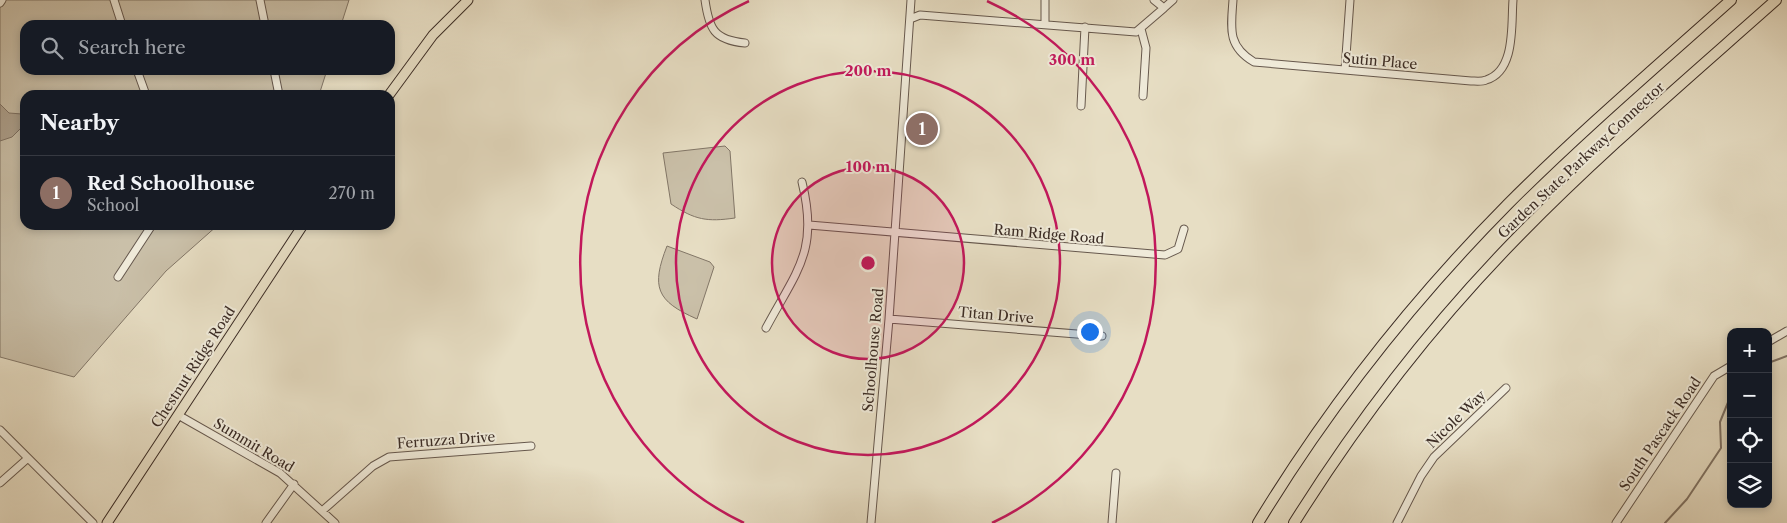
<!DOCTYPE html>
<meta charset="utf-8">
<style>
:root{--surface:#171b24;--page:#20242c;--text:#f1f3f6;--muted:#9ea1a6;--line:#363941;--accent:#c59692}
body{margin:0;font-family:"Libre Caslon Text",serif;background:var(--page);color:var(--text)}
.controls{position:absolute;right:15px;bottom:15px;display:grid;overflow:hidden;border-radius:10px;box-shadow:0 2px 8px #0003}
.controls button{width:45px;height:45px;display:grid;place-items:center;padding:0;border:0;border-bottom:1px solid var(--line);background:var(--surface);color:var(--text);font:25px sans-serif}
.you{position:absolute;left:1089px;top:331px;width:18px;height:18px;margin:-12px;border:4px solid #fff;border-radius:50%;background:#1a73e8;box-shadow:0 0 0 8px #1a73e833}
.badge{display:grid;place-items:center;width:32px;height:32px;border-radius:50%;background:var(--accent);color:#fff;font-size:16px;font-weight:700}
.pin{position:absolute;translate:-50% -50%;border:2px solid #fff;box-shadow:0 1px 5px #0006}
.list{margin:0;padding:0;list-style:none}
h2{display:flex;justify-content:space-between;align-items:center;height:65px;margin:0;padding:0 20px;font-size:21px}
h2 small{font-size:16px;font-weight:400;color:var(--muted)}
.list li{display:grid;grid-template-columns:32px 1fr auto;gap:15px;align-items:center;box-sizing:border-box;height:75px;padding:0 20px;border-top:1px solid var(--line)}
.list b{display:block;font-size:19px;white-space:nowrap}
.list p{margin:0;font-size:16px;white-space:nowrap;color:var(--muted)}
.list em{font-size:16px;font-style:normal;color:var(--muted)}
.icon{flex:none;width:28px;height:28px;fill:none;stroke:currentColor;stroke-width:2;stroke-linecap:round;stroke-linejoin:round}
.map{position:relative;flex:none;width:1787px;height:523px;overflow:hidden}
.search{position:absolute;background:var(--surface);box-shadow:0 2px 8px #0003;left:20px;top:20px;width:375px;height:55px;display:flex;align-items:center;gap:12px;box-sizing:border-box;padding:0 18px;border-radius:15px;color:var(--muted);font-size:19px}
.panel{position:absolute;background:var(--surface);box-shadow:0 2px 8px #0003;left:20px;top:90px;width:375px;height:140px;border-radius:15px}
.map>svg:first-child{display:block}
.green{fill:#cac0a9;stroke:#827667}
.water{fill:#ada18e;stroke:#7f7264}
.lines{fill:none;stroke-linecap:round;stroke-linejoin:round}
.stream{stroke:#7f7264;stroke-width:2}
.minor-casing{stroke:#66584d;stroke-width:9}
.major-casing{stroke:#3b2c25;stroke-width:11}
.highway-casing{stroke:#3b2c25;stroke-width:12}
.minor{stroke:#efead9;stroke-width:7}
.major{stroke:#e7dec4;stroke-width:9}
.highway{stroke:#e7dec4;stroke-width:10}
.ring{fill:none;stroke:#c2185b;stroke-width:2.5}
.labels{text-anchor:middle;stroke-width:4;stroke-linejoin:round;paint-order:stroke}
.street-label{font-size:14px;fill:#3b2c25;stroke:#efead9}
.centre{fill:#c2185b;stroke:#efead9;stroke-width:2.5}
.ring-label{font-size:15px;text-anchor:middle;font-weight:bold;fill:#c2185b;stroke:#efead9;stroke-width:4;stroke-linejoin:round;paint-order:stroke}
</style>
<div class="map">
<svg width="1787" height="523" viewBox="0 0 1787 523">
<rect width="100%" height="100%" fill="#e7dec4"/>
<filter id="stains"><feTurbulence type="fractalNoise" baseFrequency=".004" numOctaves="4"/><feColorMatrix values="0 0 0 0 .2 0 0 0 0 .09 0 0 0 0 .02 0 0 0 .5 -.17"/></filter>
<radialGradient id="worn" r=".72"><stop offset=".6" stop-color="#630" stop-opacity="0"/><stop offset="1" stop-color="#630" stop-opacity=".3"/></radialGradient>
<path class="green" d="M0 0H349L341 25H25V70H327L319 95H25V225H218L166 271 74 377 0 357Z
M725 146 730 151 735 218C707 222 695 220 671 204L663 153Z
M667 246 710 262 714 267 697 319C656 301 651 287 667 246Z"/>
<path class="water" d="M0 104 9 113 22 114 24 125 12 137 0 141Z"/>
<g class="lines">
<path class="stream" d="M1768 363 1787 356
M1665 523 1687 499 1721 448 1720 422 1731 395"/>
<defs>
<path id="minor" d="M114 0 122 25
M260 0 265 25
M705 0C709 29 714 40 745 43
M1045 0V23
M1154 0 1164 8 1173 0
M1233 0C1231 28 1227 46 1254 62L1471 81C1475 81 1482 82 1486 80 1516 71 1511 24 1513 0
M0 3 2 0
M910 19 920 15 1136 32 1164 8
M1141 29 1146 48 1143 96
M137 70 146 95
M274 70 279 95
M1345 70 1350 0
M1081 106 1085 27
M809 225 1165 255 1178 249 1184 229
M118 277 152 225
M889 319 1102 336
M766 328C797 270 819 251 802 182
M1768 342 1787 331
M178 415 280 473 335 523
M0 430 93 523
M0 483 27 459
M322 511 373 466 389 457 531 446
M266 523 294 484
M871 523 889 319 911 0
M1112 523 1116 473
M1397 523 1421 476 1434 457 1506 388
M1616 523 1714 376 1731 366"/>
<path id="major" d="M389 95 433 35 468 0
M107 523 303 225"/>
<path id="highway" d="M1258 523C1328 408 1413 300 1508 204 1579 133 1656 67 1731 0
M1294 523C1356 424 1428 330 1509 246 1593 159 1686 80 1776 0"/>
</defs>
<use href="#minor" class="minor-casing"/>
<use href="#major" class="major-casing"/>
<use href="#highway" class="highway-casing"/>
<use href="#minor" class="minor"/>
<use href="#major" class="major"/>
<use href="#highway" class="highway"/>
</g>
<circle cx="868" cy="263" r="96" fill="#c2185b" fill-opacity=".12"/>
<g class="ring">
<circle cx="868" cy="263" r="96"/>
<circle cx="868" cy="263" r="192"/>
<path d="M744 523A288 288 0 0 1 749 1M987 1A288 288 0 0 1 992 523"/>
</g>
<g class="labels">
<g class="street-label">
<text transform="translate(1380 61) rotate(5)" y="5">Sutin Place</text>
<text transform="translate(1581 160) rotate(-43)" y="5">Garden State Parkway Connector</text>
<text transform="translate(1049 234) rotate(5)" y="5">Ram Ridge Road</text>
<text transform="translate(996 315) rotate(5)" y="5">Titan Drive</text>
<text transform="translate(873 350) rotate(-85)" y="5">Schoolhouse Road</text>
<text transform="translate(193 367) rotate(-57)" y="5">Chestnut Ridge Road</text>
<text transform="translate(1456 419) rotate(-44)" y="5">Nicole Way</text>
<text transform="translate(1660 434) rotate(-56)" y="5">South Pascack Road</text>
<text transform="translate(446 440) rotate(-4)" y="5">Ferruzza Drive</text>
<text transform="translate(254 445) rotate(31)" y="5">Summit Road</text>
</g>
</g>
<circle cx="868" cy="263" r="8" class="centre"/>
<g class="ring-label">
<text x="1072" y="65">300 m</text>
<text x="868" y="76">200 m</text>
<text x="868" y="172">100 m</text>
</g>
<rect width="100%" height="100%" filter="url(#stains)"/>
<rect width="100%" height="100%" fill="url(#worn)"/>
</svg>
<div class="controls">
<button>+</button>
<button>−</button>
<button><svg class="icon" aria-label="locate" viewBox="0 0 24 24"><circle cx="12" cy="12" r="6"/><path d="M12 2v4M12 18v4M2 12h4M18 12h4"/></svg></button>
<button><svg class="icon" aria-label="layers" viewBox="0 0 24 24"><path d="M12 4l9 5-9 5-9-5zM3 14l9 5 9-5"/></svg></button>
</div>
<div class="you"></div>
<div class="pin badge" style="left:922px;top:129px;background:#8d6e63">1</div>
<div class="search"><svg class="icon" aria-label="search" viewBox="0 0 24 24"><circle cx="10" cy="10" r="6"/><path d="M15 15l6 6"/></svg>Search here</div>
<section class="panel">
<h2>Nearby<small></small></h2>
<ul class="list">
<li><span class="badge" style="background:#8d6e63">1</span><div><b>Red Schoolhouse</b><p>School</p></div><em>270 m</em></li>
</ul>
</section>
</div>
